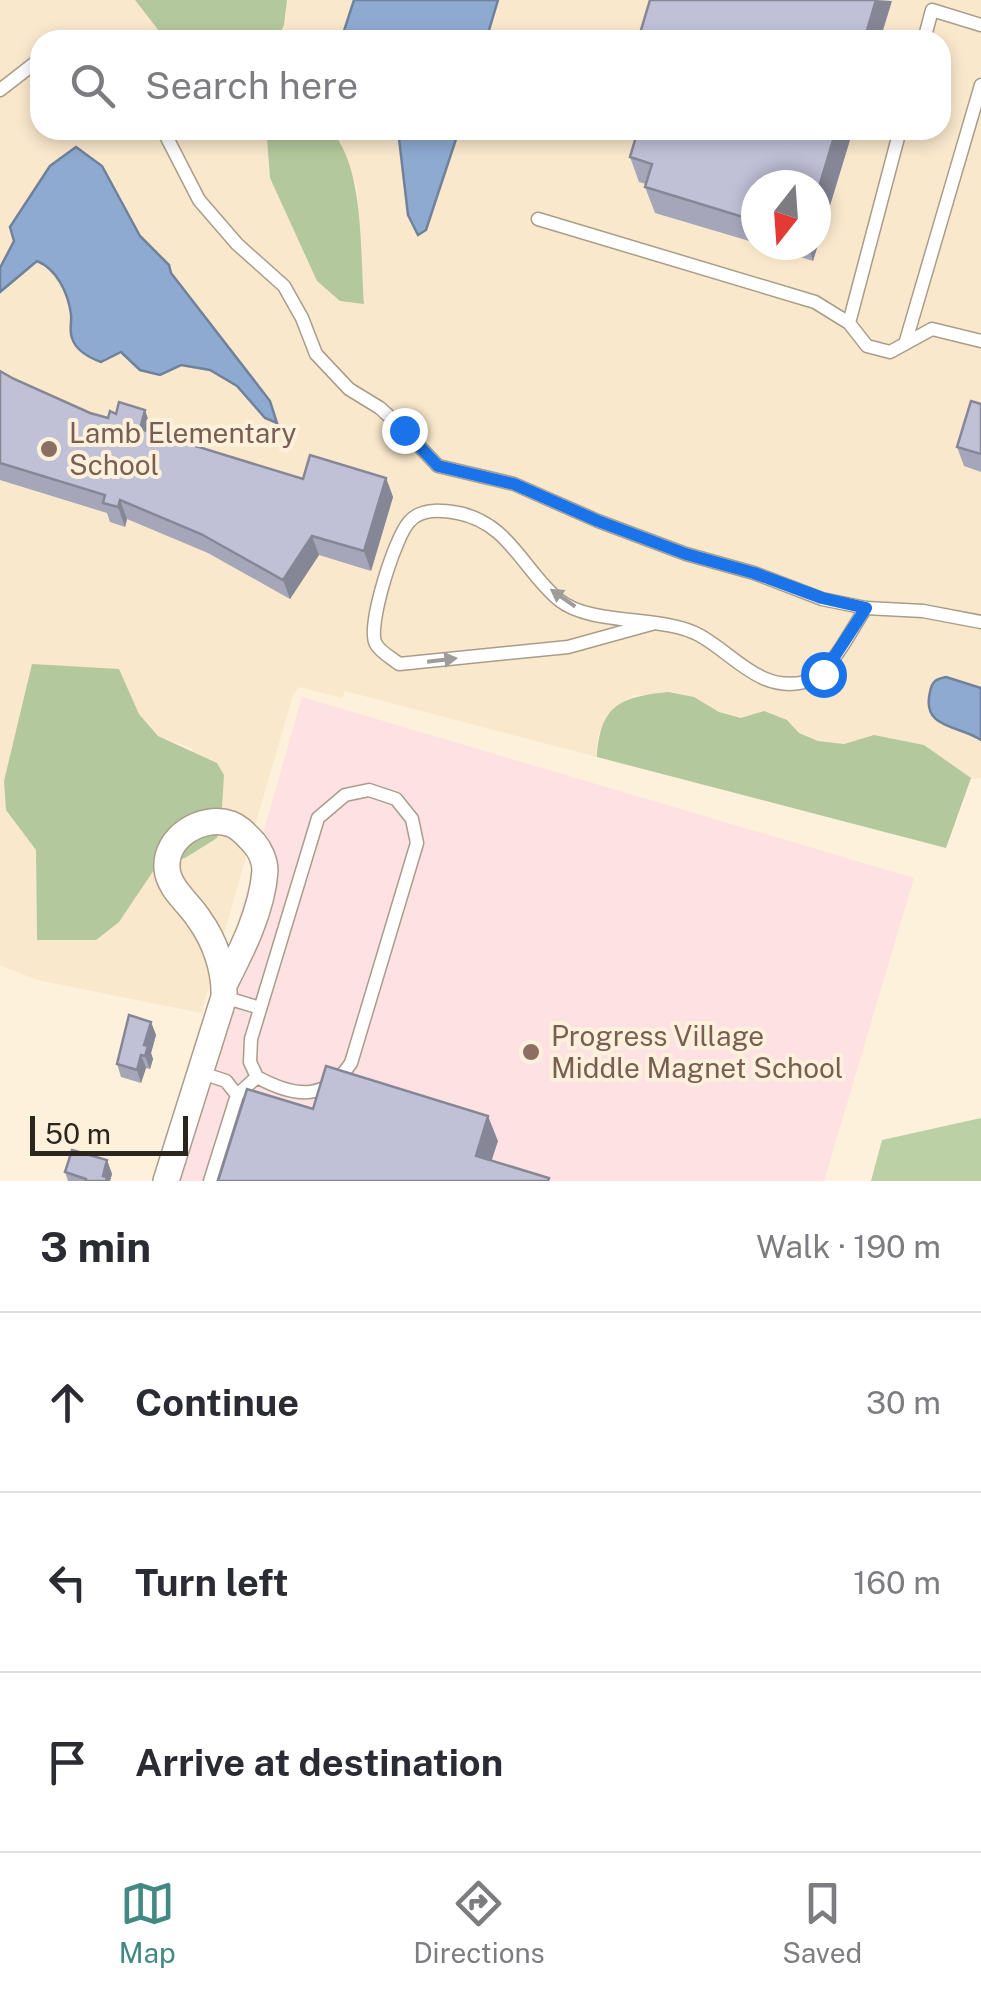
<!DOCTYPE html>
<meta charset="utf-8">
<style>
:root{--surface:#fff;--page:#f7f7f7;--text:#2b2b33;--muted:#7c7c81;--line:#e1e1e2;--accent:#428981}
body{margin:0;font-family:"Public Sans",sans-serif;background:var(--page);color:var(--text)}
.compass{position:absolute;left:741px;top:170px;width:90px;height:90px;border-radius:50%;background:var(--surface);box-shadow:0 5px 15px #0003;rotate:197deg}
.scale{position:absolute;left:30px;bottom:25px;width:158px;box-sizing:border-box;padding-left:10px;border:5px solid #2a251d;border-top:0;font-size:28px;line-height:35px;white-space:nowrap;color:#2a251d;-webkit-text-stroke:8px #fef1dc;paint-order:stroke}
.stop{position:absolute;width:30px;height:30px;margin:-22px;border:8px solid #1a73e8;border-radius:50%;background:#fff}
.stop.end{background:#1a73e8;border-color:#fff;box-shadow:0 2px 10px #0008}
.list{margin:0;padding:0;list-style:none}
h2{display:flex;justify-content:space-between;align-items:center;height:130px;margin:0;padding:0 40px;font-size:42px}
h2 small{font-size:32px;font-weight:400;color:var(--muted)}
.list li{display:grid;grid-template-columns:65px 1fr auto;gap:30px;align-items:center;box-sizing:border-box;height:180px;padding:0 40px;border-top:2px solid var(--line)}
.list b{display:block;font-size:38px;white-space:nowrap}
.list em{font-size:32px;font-style:normal;color:var(--muted)}
.icon{flex:none;width:55px;height:55px;fill:none;stroke:currentColor;stroke-width:2;stroke-linecap:round;stroke-linejoin:round}
.map{position:relative;flex:none;width:981px;height:1181px;overflow:hidden}
.search{position:absolute;background:var(--surface);box-shadow:0 5px 15px #0003;left:30px;right:30px;top:30px;height:110px;display:flex;align-items:center;gap:25px;box-sizing:border-box;padding:0 35px;border-radius:30px;color:var(--muted);font-size:38px}
.sheet{height:670px;background:var(--surface)}
nav{display:flex;justify-content:space-around;align-items:center;box-sizing:border-box;height:140px;border-top:2px solid var(--line);background:var(--surface);font-size:28px;color:var(--muted)}
nav a{display:grid;justify-items:center;gap:5px}
nav .on{color:var(--accent)}
.map>svg:first-child{display:block}
.built{fill:#f9e8cc;fill-rule:evenodd}
.education{fill:#fde1e3}
.green{fill:#bbd0a5}
.forest{fill:#b3c89c}
.water{fill:#8eaad1;stroke:#70829b;stroke-width:2.5}
.lines{fill:none;stroke-linecap:round;stroke-linejoin:round}
.service-casing{stroke:#a99d8a;stroke-width:15}
.minor-casing{stroke:#a99d8a;stroke-width:28}
.service{stroke:#fff;stroke-width:12}
.minor{stroke:#fff;stroke-width:25}
.wall{fill:#a5a6b9}
.shaded-wall{fill:#868796}
.building{fill:#c0c1d7;stroke:#868796;stroke-width:2.5}
.oneway{fill:#9f9d99}
.route{stroke:#1a73e8;stroke-width:12}
.education-dot{fill:#8d6e63;stroke:#fef1dc;stroke-width:4}
.labels{text-anchor:middle;stroke-width:8;stroke-linejoin:round;paint-order:stroke}
.education-label{font-size:28px;fill:#785e54;stroke:#fef1dc;text-anchor:start}
</style>
<div class="map">
<svg width="981" height="1181" viewBox="0 0 981 1181">
<rect width="100%" height="100%" fill="#fef1dc"/>
<path class="built" d="M0 0H135L166 40H40V130H255L267 139 270 178 317 281 340 301 364 304 357 187 330 130H398L408 215 418 234 426 229 459 130H941V40H486L498 0H981V688L972 683 958 728 981 740V778L972 779 923 745 874 735 844 744 818 741 799 733 787 720 741 718 719 712 694 697 634 695 606 716 598 736 597 757 345 691 342 698 299 687 293 695 201 1013 37 980 0 965V292L37 261 49 266 59 281 69 305 72 340 82 351 110 359 120 352 140 370H172L181 365H193L210 370 246 393 270 401 171 273 169 265 140 236 124 209 50 166 10 226 14 241 0 268ZM756 185H816V245H756ZM119 669 139 714 158 736 193 749 156 867 119 922 96 939H37L36 850Z
M287 0H354L341 40H277L284 25Z"/>
<path class="education" d="M302 697 914 878 824 1181H164Z"/>
<path class="green" d="M981 1118V1181H871L882 1140Z"/>
<path class="forest" d="M135 0H287L284 25 277 40H166Z
M255 130H330C365 164 360 256 364 304L340 301 317 281 270 178 267 139Z
M32 664 119 669 139 714 158 736 217 763 224 775 221 823 217 838 185 858 156 867 119 922 96 940H37L36 850 6 810 4 781Z
M668 692 694 697 719 712 741 718 764 711 787 720 799 733 818 741 844 744 874 735 924 745 971 778 946 848 597 757C600 705 620 697 668 692Z"/>
<path class="water" d="M354 0H498L486 40H341Z
M398 130H459L426 230 418 235 408 215Z
M76 147 102 166 140 236 169 265 171 273 270 401 277 423 265 418 237 386 210 370 181 365 160 375 140 370 121 352 101 362C90 358 76 351 72 338 69 331 72 321 71 314 68 293 57 269 37 261L0 292V268L14 241 10 227 50 166Z
M946 677 981 688V740C959 725 921 729 930 692 932 681 936 679 946 677Z"/>
<g class="lines">
<defs>
<path id="service" d="M924 40 932 10 981 25
M0 90 40 59
M163 130 199 200 237 244 284 286 302 318 316 354 349 389 380 408 404 430 438 466 514 484 598 521 686 554 754 573 822 599 866 608 923 611 981 622
M538 219 815 302 849 323 867 346 890 352 932 329 981 341
M849 323 900 130
M905 344 981 85
M655 623 568 647 399 664C392 658 380 652 376 644 366 628 395 537 409 522 421 508 441 510 458 513 508 522 524 571 559 600 591 626 663 615 699 635 734 654 760 693 805 682 830 676 851 629 866 608
M224 997 260 1008
M199 1072 226 1081 237 1095 210 1181
M237 1095 257 1077 250 1062 251 1039 318 818 345 795 369 790 396 799 412 819 417 843 351 1063C325 1102 294 1097 257 1077"/>
<path id="minor" d="M166 1181 224 997C225 970 215 941 199 919 189 903 168 888 167 868 165 837 202 814 231 824 240 827 247 836 254 843 260 850 265 861 265 871 262 911 242 950 224 985"/>
</defs>
<use href="#service" class="service-casing"/>
<use href="#minor" class="minor-casing"/>
<use href="#service" class="service"/>
<use href="#minor" class="minor"/>
</g>
<path class="wall" d="M638 130H853L813 261 762 245H816L756 185V243L655 213 645 187 646 184 639 182 630 157Z
M0 371 14 379 90 413 152 430 151 433 303 479 386 478 393 497 371 571 319 555 290 599 208 553 127 519 125 527 110 522 107 513 0 480Z
M981 404V472L964 466 957 447Z
M151 1022 156 1035 151 1053 153 1059 150 1069 146 1068 141 1083 121 1077 117 1064Z
M107 1160 112 1174 110 1181H68L65 1172Z"/>
<path class="shaded-wall" d="M876 0 892 1 880 40H864Z
M836 130H853L813 261 808 245H816V197Z
M145 410 152 430 147 449 140 429Z
M386 478 393 497 371 571 364 551Z
M120 500 127 519 125 527 118 507Z
M312 536 319 555 290 599 283 580Z
M151 1022 156 1035 151 1053 153 1059 150 1069 145 1056 144 1045Z
M141 1055 146 1068 141 1083 137 1070Z
M488 1116 498 1141 485 1181 476 1156Z
M107 1160 112 1174 110 1181H104L103 1176Z"/>
<path class="building" d="M650 0H876L864 40H638Z
M638 130H836L816 197V185H756V221L645 187 652 164 630 157Z
M0 371 14 379 90 413 108 418 110 411 116 414 119 402 145 410 140 429 303 479 310 455 386 478 364 551 312 536 283 580 201 534 120 500 118 507 103 503 105 495 0 463Z
M971 401 981 404V454L957 447Z
M129 1015 151 1022 144 1045 148 1046 145 1056 141 1055 137 1070 117 1064Z
M326 1066 488 1116 476 1156 549 1178 548 1181H218L247 1089 313 1109Z
M72 1150 107 1160 103 1176 107 1177 106 1181H86V1179L65 1172Z"/>
<defs><path id="oneway-solid" d="M-6-.8H1V-3.2L6.5 0L1 3.2V.8H-6Z" transform="scale(2.5)"/></defs>
<g class="oneway">
<use href="#oneway-solid" transform="translate(563 598) rotate(-145)"/>
<use href="#oneway-solid" transform="translate(442 660) rotate(-7)"/>
</g>
<g class="lines">
<path class="route" d="M404 430 438 466 514 484 598 521 686 554 754 573 822 598 866 608 823 674"/>
</g>
<g class="education-dot">
<circle cx="49" cy="449" r="10"/>
<circle cx="531" cy="1052" r="10"/>
</g>
<g class="labels">
<g class="education-label">
<text x="69" y="443">Lamb Elementary<tspan x="69" dy="32">School</tspan></text>
<text x="551" y="1046">Progress Village<tspan x="551" dy="32">Middle Magnet School</tspan></text>
</g>
</g>
</svg>
<svg class="compass" viewBox="-18 -18 36 36"><path d="M0-13l5 13h-10z" fill="#e53935"/><path d="M0 13l5-13h-10z" fill="#7c7c81"/></svg>
<div class="scale">50 m</div>
<div class="stop" style="left:823px;top:674px"></div>
<div class="stop end" style="left:404px;top:430px"></div>
<div class="search"><svg class="icon" aria-label="search" viewBox="0 0 24 24"><circle cx="10" cy="10" r="6"/><path d="M15 15l6 6"/></svg>Search here</div>
</div>
<section class="sheet">
<h2>3 min<small>Walk · 190 m</small></h2>
<ul class="list">
<li><svg class="icon" aria-label="ahead" viewBox="0 0 24 24"><path d="M12 20V5M6 11l6-6 6 6"/></svg><div><b>Continue</b></div><em>30 m</em></li>
<li><svg class="icon" aria-label="left" viewBox="0 0 24 24"><path d="M17 20v-9H6M10 6l-5 5 5 5"/></svg><div><b>Turn left</b></div><em>160 m</em></li>
<li><svg class="icon" aria-label="arrive" viewBox="0 0 24 24"><path d="M6 21V4h12l-3 4 3 4H6"/></svg><div><b>Arrive at destination</b></div></li>
</ul>
</section>
<nav>
<a class="on"><svg class="icon" aria-label="map" viewBox="0 0 24 24"><path d="M3 6l6-2 6 2 6-2v14l-6 2-6-2-6 2zM9 4v14M15 6v14"/></svg>Map</a>
<a><svg class="icon" aria-label="directions" viewBox="0 0 24 24"><path d="M12 3l9 9-9 9-9-9zM9 14v-3h6M13 9l2 2-2 2"/></svg>Directions</a>
<a><svg class="icon" aria-label="saved" viewBox="0 0 24 24"><path d="M7 4h10v16l-5-4-5 4z"/></svg>Saved</a>
</nav>
